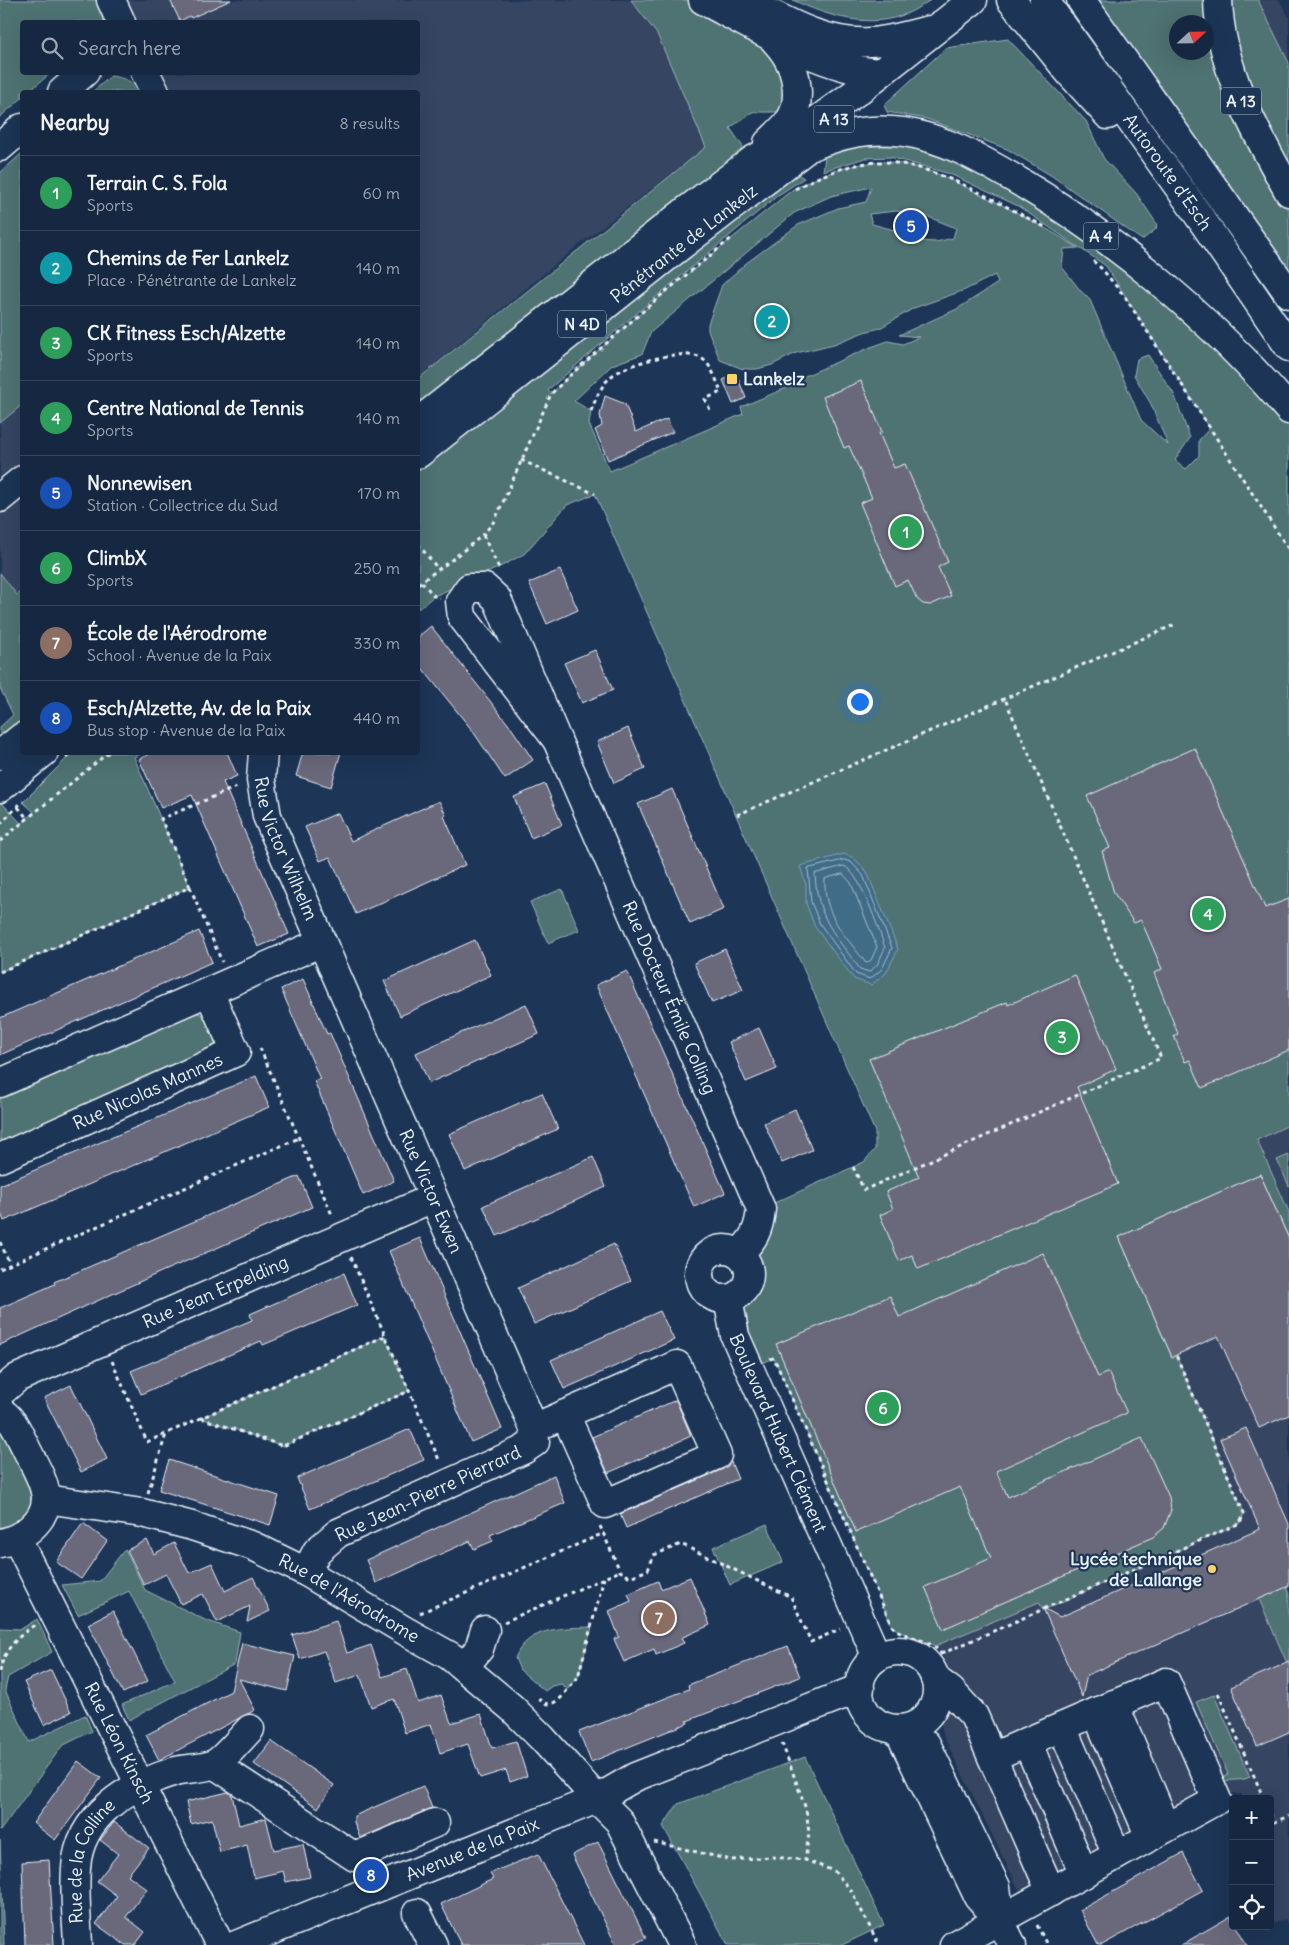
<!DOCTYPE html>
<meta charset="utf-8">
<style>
:root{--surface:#162841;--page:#23344c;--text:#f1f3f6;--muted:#9ea6b1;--line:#35445a;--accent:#ffd166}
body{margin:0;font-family:Delius,sans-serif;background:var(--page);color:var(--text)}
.controls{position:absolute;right:15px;bottom:15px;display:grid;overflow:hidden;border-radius:5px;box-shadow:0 5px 20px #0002}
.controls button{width:45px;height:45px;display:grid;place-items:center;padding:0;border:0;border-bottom:1px solid var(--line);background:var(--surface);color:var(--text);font:25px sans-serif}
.compass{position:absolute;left:1169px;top:15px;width:45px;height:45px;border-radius:50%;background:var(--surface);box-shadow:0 5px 20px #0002;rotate:68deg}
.you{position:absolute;left:859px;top:701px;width:18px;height:18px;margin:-12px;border:4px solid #fff;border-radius:50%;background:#1a73e8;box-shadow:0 0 0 8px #1a73e833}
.badge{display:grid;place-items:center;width:32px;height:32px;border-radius:50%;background:var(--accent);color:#fff;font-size:16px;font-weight:700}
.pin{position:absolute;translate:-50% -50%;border:2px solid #fff;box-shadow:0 1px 5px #0006}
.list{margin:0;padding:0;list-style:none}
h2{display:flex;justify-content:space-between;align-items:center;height:65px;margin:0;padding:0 20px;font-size:21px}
h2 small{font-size:16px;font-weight:400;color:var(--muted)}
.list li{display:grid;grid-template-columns:32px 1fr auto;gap:15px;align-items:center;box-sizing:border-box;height:75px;padding:0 20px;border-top:1px solid var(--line)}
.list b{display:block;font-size:19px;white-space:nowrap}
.list p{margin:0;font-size:16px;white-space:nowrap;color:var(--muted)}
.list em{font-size:16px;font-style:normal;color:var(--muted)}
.icon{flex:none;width:28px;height:28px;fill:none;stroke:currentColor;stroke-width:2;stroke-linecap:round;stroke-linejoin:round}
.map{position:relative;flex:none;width:1289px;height:1945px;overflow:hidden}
.search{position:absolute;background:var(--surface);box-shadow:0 5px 20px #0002;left:20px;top:20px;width:400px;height:55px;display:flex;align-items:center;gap:12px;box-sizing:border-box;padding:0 18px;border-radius:5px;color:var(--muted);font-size:19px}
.panel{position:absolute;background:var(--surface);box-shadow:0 5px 20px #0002;left:20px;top:90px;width:400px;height:665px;border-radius:5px}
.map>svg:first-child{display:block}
.built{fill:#344562}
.green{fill:#4f7273;stroke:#9cb2b6;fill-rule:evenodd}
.water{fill:#416c87;stroke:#84a1b4}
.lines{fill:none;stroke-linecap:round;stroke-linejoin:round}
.shore{stroke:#a5bccb;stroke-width:1}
.building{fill:#6a697b;stroke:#e8f1f8}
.minor-casing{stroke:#e8f1f8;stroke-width:31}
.major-casing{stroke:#e8f1f8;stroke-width:31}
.highway-casing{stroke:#e8f1f8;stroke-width:31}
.path{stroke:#e8f1f8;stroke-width:3;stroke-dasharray:4 4;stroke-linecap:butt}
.minor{stroke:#1d3557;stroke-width:28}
.major{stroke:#1d3557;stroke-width:28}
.highway{stroke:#1d3557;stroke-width:28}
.poi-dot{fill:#ffd166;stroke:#1d3557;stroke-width:2}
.labels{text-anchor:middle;stroke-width:4.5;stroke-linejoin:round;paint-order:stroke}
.shield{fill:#1d3557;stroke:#abb9c8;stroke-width:1}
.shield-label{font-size:16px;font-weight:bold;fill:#e8f1f8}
.street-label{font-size:18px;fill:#e8f1f8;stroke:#1d3557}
.poi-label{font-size:18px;font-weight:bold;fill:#e8f1f8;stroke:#1d3557;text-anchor:start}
</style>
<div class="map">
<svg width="1289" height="1945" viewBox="0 0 1289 1945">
<rect width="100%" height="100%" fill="#1d3557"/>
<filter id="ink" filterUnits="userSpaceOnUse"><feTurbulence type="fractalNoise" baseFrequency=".02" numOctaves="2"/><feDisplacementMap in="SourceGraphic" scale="10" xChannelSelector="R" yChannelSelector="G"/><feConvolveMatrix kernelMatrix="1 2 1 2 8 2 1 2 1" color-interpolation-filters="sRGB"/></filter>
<g filter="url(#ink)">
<path class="built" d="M111 0H631L657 34 706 147 574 249 418 378V92H155L145 73 418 72V22H121Z
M1258 0H1279L1289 17V63Z
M22 405V591L17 595 0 573V423Z
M1289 1125V1212L1257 1140Z
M1260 1174 1289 1239V1927L1285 1919 1270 1925V1799H1243L1241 1794 1231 1793 1027 1906 944 1737 941 1724 952 1682 943 1656 935 1646 1040 1601 1044 1609 1240 1523 1243 1513 1176 1356 1172 1357 1119 1237Z"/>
<path class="green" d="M0 0H99L107 22H22V72L51 73 28 92H22V98L0 117Z
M631 0H688L769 47 783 77 785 112H752L730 128 746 151 418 411V379L706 147 657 34Z
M793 0H931C923 4 916 10 908 13 871 30 826 16 793 0Z
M1097 0H1209L1279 193 1289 210V270ZM1176 22H1206V52H1176Z
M1229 0H1258L1289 63V172L1260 120 1231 37Z
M1008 39 1086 121 1104 159 1136 193 1157 224 1156 229 1142 240 1052 176 1007 149 927 119 887 112 884 105 946 48Z
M111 76C123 78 133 80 139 92H92Z
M858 146H904L950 160 1028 201 1110 260 1121 251 1289 410V1125L1257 1140 1289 1212V1239L1260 1174 1119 1237 1172 1357 1176 1355 1244 1513 1240 1523 1043 1610 1039 1602 935 1646C921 1638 904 1637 892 1626L774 1358 749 1369 736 1296C748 1286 751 1274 745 1260L761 1209 864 1162 875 1149V1132L595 494 567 505 524 554 498 568 434 596 418 609V469L497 407 792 171 804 178 777 196 624 324 548 390 551 394 567 378 659 297 792 190C818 176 848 164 878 162 918 160 957 183 992 200 1022 215 1050 230 1078 248L1064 249 1062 267 1080 290 1090 300 1141 420 1168 445 1151 404 1134 375 1137 359 1148 355 1174 394 1190 438 1175 460 1186 469 1199 456V440L1210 428 1106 266 1018 206 950 174 890 157 865 158 823 171 825 157ZM871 187 866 202 838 208 798 225 745 264 722 285 708 324V330L720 360 743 369H757L772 365 796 353 834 344 864 332 880 328 914 308 965 290 995 275 998 283 957 309 899 335 919 337 903 344 888 341 871 347 805 376 786 388 741 407 743 414 610 471 589 424 591 411 574 401 612 365 642 354 651 332 794 213 831 196ZM896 211 921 214 956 228 953 238 936 242 918 241 898 231 872 224 869 214Z
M22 153V405L0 423V173Z
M0 573 17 595 22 591V725L0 743V727L13 715 0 688Z
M72 753H143L134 757 190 887 0 972V801L21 823 34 812 23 802Z
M562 889 579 930 548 943 530 902Z
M198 1013 209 1017 217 1038 213 1048 13 1139 0 1140V1098L187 1015Z
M1289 1155V1186L1277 1160Z
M385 1336 409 1391 283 1446 201 1418Z
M0 1411 46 1499 0 1543Z
M767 1524 783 1562 730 1585 713 1547Z
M125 1549 145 1590 205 1620 240 1632 235 1664 129 1720 122 1705 175 1681 129 1591 78 1615 62 1585 100 1581Z
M1286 1587 1289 1594V1662L1287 1663 1259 1599Z
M37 1619 52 1652 8 1677 5 1690 29 1742 85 1715 92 1731 62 1746 0 1831V1628L21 1629Z
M592 1627 578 1677 568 1689 561 1684 552 1686 545 1691 520 1670 515 1658C528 1626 564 1628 592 1627Z
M1214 1695 1250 1777C1240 1782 1230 1778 1220 1783L1218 1779 1228 1774 1196 1702Z
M805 1757 884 1925 842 1945H728L663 1826 678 1804Z
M0 1840 4 1945H0Z"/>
<path class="water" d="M844 854 854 858 867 872 898 949 886 973 871 985 854 979 815 927 806 903V885L800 866Z"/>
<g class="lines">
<path class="shore" d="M844 860 851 862 863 875 892 948 882 969 870 979 856 974 820 924 811 902 808 869Z
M844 866C860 872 879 930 885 948L877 965 869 972 860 969C835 935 817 918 815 874Z
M843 874 851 883 877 947 871 960 867 963 865 962C845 935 823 915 825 879Z"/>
</g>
<path class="building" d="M170 0H231L191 18 190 16 180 21Z
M736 374 746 398 733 404 723 380Z
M861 381 882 432 879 433 894 468 905 464 948 562 938 567 951 596 930 605 923 604 917 599 908 580 895 586 860 503 872 498 849 446 844 448 823 397Z
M605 396 625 404 636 432 667 419 673 432 608 460 595 430 602 426 600 415Z
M560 570 578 610 547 624 529 583Z
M431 626 512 729 533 760 505 779 472 730 418 663V637Z
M595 650 613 690 582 703 564 663Z
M628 728 645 769 614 783 597 742Z
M1195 748 1265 908 1289 899V1050L1202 1088 1190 1060 1185 1062 1174 1036 1178 1034 1154 973 1162 969 1141 920 1134 923 1114 893 1102 851 1110 848 1087 796Z
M154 752H227L237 776 223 782 289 934 258 947 192 795 161 808 139 759Z
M303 752H341L331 787 296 776Z
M545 784 562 825 531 838 514 797Z
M672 789 724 909 690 924 638 804Z
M439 801 446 815 444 816 465 865 356 914 330 857 320 861 305 827 338 813 351 841Z
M199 931 212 962 0 1055V1018Z
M475 940 491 975 400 1016 384 981Z
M725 949 743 990 712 1003 694 963Z
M627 971 725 1193 694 1207 596 985Z
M1075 975 1116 1069 1077 1087 1118 1184 918 1269 912 1255 899 1261 880 1215 893 1209 886 1192 919 1177 869 1059 1007 1002 1008 1005Z
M303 979 327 1034 330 1033 394 1181 363 1195 314 1081 320 1079 281 989Z
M526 1004 539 1034 429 1083 416 1053Z
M759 1028 777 1069 746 1082 729 1042Z
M256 1076 269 1107 4 1221 0 1211V1185Z
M542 1093 558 1129 465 1171 449 1134Z
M795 1109 812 1150 782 1163 764 1123Z
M593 1157 606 1187 497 1236 483 1206Z
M1260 1174 1289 1239V1415L1259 1428 1218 1336 1172 1357 1119 1237Z
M299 1176 312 1207 161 1272 0 1345V1308L55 1284 54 1282Z
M420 1238 502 1429 471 1442 389 1251Z
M614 1244 631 1281 534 1324 518 1288Z
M1043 1253 1098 1377 1108 1372 1127 1413 996 1471 1008 1497 1142 1438 1169 1497 1171 1510 1164 1528 1153 1537 943 1629 925 1587 991 1558 960 1487 856 1532 776 1344 890 1296 899 1317Z
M344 1273 357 1305 263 1345 261 1341 141 1394 131 1371 252 1320 250 1314Z
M660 1311 674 1340 564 1389 551 1360Z
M71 1385 107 1459 81 1472 44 1398Z
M676 1400 691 1436 608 1473 592 1437Z
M1246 1428 1289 1524V1586L1087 1675 1082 1697 1043 1608 1060 1617 1260 1529 1220 1439Z
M410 1429 424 1460 310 1509 297 1478Z
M169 1460 279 1496 270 1525 159 1490Z
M731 1462 738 1479 626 1528 620 1514 723 1469Z
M554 1475 565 1503 490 1535 493 1541 474 1549 470 1541 376 1583 366 1560Z
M83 1523 107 1541 81 1579 56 1562Z
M147 1540 154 1554 174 1543 189 1573 212 1563 225 1591 253 1577 270 1611 247 1622 250 1606 217 1622 203 1594 181 1604 166 1574 144 1585 127 1550Z
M690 1577 710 1625 681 1638 684 1643 656 1655 654 1649 624 1662 614 1639 619 1637 609 1611 631 1601 628 1594 658 1581 661 1589Z
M113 1611 148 1681 123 1693 88 1624Z
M336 1621 347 1653 371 1645 382 1677 407 1669 418 1703 441 1695 451 1723 481 1714 492 1748 516 1741 527 1776 510 1782 506 1770 480 1778 468 1744 440 1753 431 1724 405 1733 394 1699 371 1707 360 1675 336 1683 324 1651 300 1659 292 1635Z
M242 1643 295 1656 287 1691 239 1679 255 1710 159 1760 146 1735 231 1691Z
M788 1646 800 1677 687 1721 688 1723 591 1762 579 1732 689 1689 688 1685Z
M1289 1662V1732L1257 1746 1231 1687Z
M51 1670 71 1712 44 1725 24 1682Z
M271 1741 334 1785 318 1808 254 1764Z
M78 1761 101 1778 55 1840 33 1823Z
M423 1786 432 1808 360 1838 354 1822V1816Z
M228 1792 232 1795 239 1825 266 1818 274 1850 303 1844 310 1877 286 1882 283 1871 254 1878 247 1845 220 1852 212 1819 191 1824 186 1802Z
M114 1822 149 1848 128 1875 147 1889 126 1917 145 1932 135 1945H125L96 1924 117 1896 97 1881 118 1854 100 1840Z
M598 1842 646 1938 632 1945H616L572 1855Z
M1183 1853 1203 1890 1102 1945H1098L1080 1910Z
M538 1854 584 1945H461L441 1904 493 1879 490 1873Z
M49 1860 54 1945H25L22 1862Z
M1231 1916 1233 1926H1236L1247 1945H1181Z"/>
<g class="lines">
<defs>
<g id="minor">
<path d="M62 92 85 72"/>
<path d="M0 147 22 128"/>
<path d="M0 498 22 480"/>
<path d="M469 588H485L497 599 557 740 462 617 460 601Z"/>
<path id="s1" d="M557 740 761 1209C759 1230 754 1239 739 1254"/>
<path id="s2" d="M263 752 261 780 267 816 534 1428 535 1442 523 1450 338 1533 317 1551 306 1572"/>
<path d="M0 1083 322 942"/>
<path id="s3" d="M0 1158 236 1052 209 992"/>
<circle cx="724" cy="1274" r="25"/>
<path id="s4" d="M728 1299 735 1336 877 1657"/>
<path id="s5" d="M0 1393 17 1378 433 1198"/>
<path d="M0 1411C14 1419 19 1435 26 1448 33 1463 45 1481 46 1498 46 1522 20 1540 0 1543"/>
<path d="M534 1428 677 1365 717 1455 605 1504 565 1414"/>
<path id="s6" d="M46 1499 142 1513 192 1526 253 1546 306 1572 407 1632 450 1656 512 1708 542 1738 597 1799 619 1821 682 1945"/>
<path id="s7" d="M17 1539 220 1945"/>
<circle cx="898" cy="1690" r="39"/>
<path d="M464 1667 479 1649 485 1630"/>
<path d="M935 1679 951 1691 974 1716 1051 1892"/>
<path d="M1114 1704 1162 1817"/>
<path d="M1096 1712 1150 1837"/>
<path d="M1062 1727 1117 1855"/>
<path d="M898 1729 978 1896 1000 1921 1012 1945"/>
<path d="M1027 1742 1084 1874"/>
<path d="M926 1744 996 1887 1000 1921"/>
<path d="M214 1764 355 1857 435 1823"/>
<path d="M417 1913 433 1945"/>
<path id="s8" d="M78 1945C77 1920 74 1893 76 1868 79 1815 129 1785 176 1771 188 1768 203 1769 214 1764 223 1760 242 1737 250 1729"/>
<path id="s9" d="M236 1945 597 1799 635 1777 860 1688"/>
<path d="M954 1945 1217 1800 1166 1682 992 1757"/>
</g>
<g id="major">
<path d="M111 0 121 22"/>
<path d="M145 72 155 92"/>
<path d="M418 422 687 210 753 160"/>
<path id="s10" d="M418 454 674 251 809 147"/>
<path d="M0 755 22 737"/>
<path d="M0 788 44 752"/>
</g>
<g id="highway">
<path d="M703 0C754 27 822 69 880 73"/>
<path d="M744 0C784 20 824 45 870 42 890 41 911 34 930 30"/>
<path d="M1011 0 1069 72 1108 115"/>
<path id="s11" d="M1044 0 1188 200 1289 347"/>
<path d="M1081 0 1289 294"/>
<path d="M1218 0C1220 70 1256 133 1289 192"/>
<path d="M768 143C775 136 784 128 790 120 802 102 797 72 786 55 782 48 776 42 771 36"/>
<path d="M809 147C842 134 868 127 904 132 944 138 981 159 1015 179 1114 237 1215 322 1289 410"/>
<path d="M753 160 801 132 859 90 973 0"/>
</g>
</defs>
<use href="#minor" class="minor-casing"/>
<use href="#major" class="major-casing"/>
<use href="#highway" class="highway-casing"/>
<path class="path" d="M795 189C820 175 850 163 879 162 932 161 999 204 1045 227
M1093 261 1102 269 1125 297 1289 550
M591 411C596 398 602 383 613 375 630 363 689 345 705 361 713 369 717 382 721 392L705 399 710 410 712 408
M521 460 595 494
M483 535 499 568 497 570
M418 544 438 569
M422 582 434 596 440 597
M418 584 450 561 483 535 495 520 551 394 567 378 659 297 733 237
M66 758 72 752
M18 807 27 818
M737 815 1174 625
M0 824 23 801
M0 841 109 752
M190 887 222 962
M0 972 190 887 161 819 239 786
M260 1048 333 1217
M853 1167 864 1190 1161 1058 1005 699
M0 1242 10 1264
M351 1257 440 1462
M0 1269 299 1138
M770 1359 774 1358 892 1626C909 1642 930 1635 944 1658
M112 1361 147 1442 385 1336
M201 1418 283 1446 409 1391
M148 1493 166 1434
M600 1526 620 1571 630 1577 648 1570 654 1555 681 1544 791 1597 811 1642 840 1629
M420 1613 604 1533
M504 1622 620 1571
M941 1654 1240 1523 1244 1513 1176 1355
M0 1672C3 1650 18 1636 36 1624
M1218 1693 1264 1799
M538 1699 547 1704 553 1703 559 1700 578 1677 604 1578
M782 1743 806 1809 809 1833 805 1860
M1270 1814 1274 1822 1289 1816
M654 1842 731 1860 772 1857 805 1860 834 1871 851 1890 879 1945
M1037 1925 1047 1945"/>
<use href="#minor" class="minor"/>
<use href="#major" class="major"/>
<use href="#highway" class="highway"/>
</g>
</g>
<g class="poi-dot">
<rect x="726" y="373" width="12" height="12" rx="2.5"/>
<circle cx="1212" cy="1569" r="5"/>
</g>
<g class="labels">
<g class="shield">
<rect x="1221" y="87.5" width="40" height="27" rx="4"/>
<rect x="814" y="105.5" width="40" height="27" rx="4"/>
<rect x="1083.5" y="222.5" width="35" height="27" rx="4"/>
<rect x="558" y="310.5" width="48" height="27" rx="4"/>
</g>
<g class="shield-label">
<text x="1241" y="107">A 13</text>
<text x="834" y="125">A 13</text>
<text x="1101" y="242">A 4</text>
<text x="582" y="330">N 4D</text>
</g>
<g class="street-label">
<text dy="6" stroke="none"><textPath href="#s11" startOffset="212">Autoroute d'Esch</textPath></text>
<text dy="6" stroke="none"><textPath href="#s10" startOffset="339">Pénétrante de Lankelz</textPath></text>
<text dy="6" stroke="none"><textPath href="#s2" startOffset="101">Rue Victor Wilhelm</textPath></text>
<text dy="6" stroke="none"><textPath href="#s1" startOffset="281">Rue Docteur Émile Colling</textPath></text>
<text dy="6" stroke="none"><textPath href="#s3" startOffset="162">Rue Nicolas Mannes</textPath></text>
<text dy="6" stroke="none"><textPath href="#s2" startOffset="474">Rue Victor Ewen</textPath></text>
<text dy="6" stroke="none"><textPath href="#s5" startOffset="239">Rue Jean Erpelding</textPath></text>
<text dy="6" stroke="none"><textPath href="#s4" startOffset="144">Boulevard Hubert Clément</textPath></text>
<text transform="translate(428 1494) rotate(-25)" y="6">Rue Jean-Pierre Pierrard</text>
<text dy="6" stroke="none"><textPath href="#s6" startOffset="322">Rue de l'Aérodrome</textPath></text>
<text dy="6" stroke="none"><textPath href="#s7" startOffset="228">Rue Léon Kinsch</textPath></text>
<text dy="6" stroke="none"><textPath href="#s9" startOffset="255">Avenue de la Paix</textPath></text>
<text dy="6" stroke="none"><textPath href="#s8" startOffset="88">Rue de la Colline</textPath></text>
</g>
<g class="poi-label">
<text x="743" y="385">Lankelz</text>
<text x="1202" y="1565" text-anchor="end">Lycée technique<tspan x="1202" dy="21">de Lallange</tspan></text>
</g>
</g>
</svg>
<div class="controls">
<button>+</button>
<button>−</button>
<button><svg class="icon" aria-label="locate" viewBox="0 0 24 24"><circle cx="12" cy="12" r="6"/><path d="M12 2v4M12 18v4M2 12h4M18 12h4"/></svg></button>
</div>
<svg class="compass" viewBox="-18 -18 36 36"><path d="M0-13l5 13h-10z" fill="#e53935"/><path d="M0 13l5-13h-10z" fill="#9ea6b1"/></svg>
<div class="you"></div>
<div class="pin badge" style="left:906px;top:532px;background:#2e9e5b">1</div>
<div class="pin badge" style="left:772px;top:321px;background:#0f9aa8">2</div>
<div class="pin badge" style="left:1062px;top:1037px;background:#2e9e5b">3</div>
<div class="pin badge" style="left:1208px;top:914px;background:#2e9e5b">4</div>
<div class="pin badge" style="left:911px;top:226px;background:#1a4fb4">5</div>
<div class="pin badge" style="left:883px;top:1408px;background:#2e9e5b">6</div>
<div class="pin badge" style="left:659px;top:1618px;background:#8d6e63">7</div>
<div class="pin badge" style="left:371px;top:1875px;background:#1a4fb4">8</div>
<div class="search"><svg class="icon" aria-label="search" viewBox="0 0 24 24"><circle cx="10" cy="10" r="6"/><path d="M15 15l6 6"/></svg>Search here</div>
<section class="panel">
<h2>Nearby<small>8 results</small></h2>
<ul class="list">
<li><span class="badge" style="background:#2e9e5b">1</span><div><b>Terrain C. S. Fola</b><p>Sports</p></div><em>60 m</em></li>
<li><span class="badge" style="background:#0f9aa8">2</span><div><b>Chemins de Fer Lankelz</b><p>Place · Pénétrante de Lankelz</p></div><em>140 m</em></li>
<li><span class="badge" style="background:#2e9e5b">3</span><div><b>CK Fitness Esch/Alzette</b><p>Sports</p></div><em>140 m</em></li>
<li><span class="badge" style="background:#2e9e5b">4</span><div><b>Centre National de Tennis</b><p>Sports</p></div><em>140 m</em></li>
<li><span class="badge" style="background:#1a4fb4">5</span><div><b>Nonnewisen</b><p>Station · Collectrice du Sud</p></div><em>170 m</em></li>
<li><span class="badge" style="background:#2e9e5b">6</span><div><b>ClimbX</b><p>Sports</p></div><em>250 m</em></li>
<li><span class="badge" style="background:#8d6e63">7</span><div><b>École de l'Aérodrome</b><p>School · Avenue de la Paix</p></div><em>330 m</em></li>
<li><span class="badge" style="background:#1a4fb4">8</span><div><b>Esch/Alzette, Av. de la Paix</b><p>Bus stop · Avenue de la Paix</p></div><em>440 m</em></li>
</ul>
</section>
</div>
